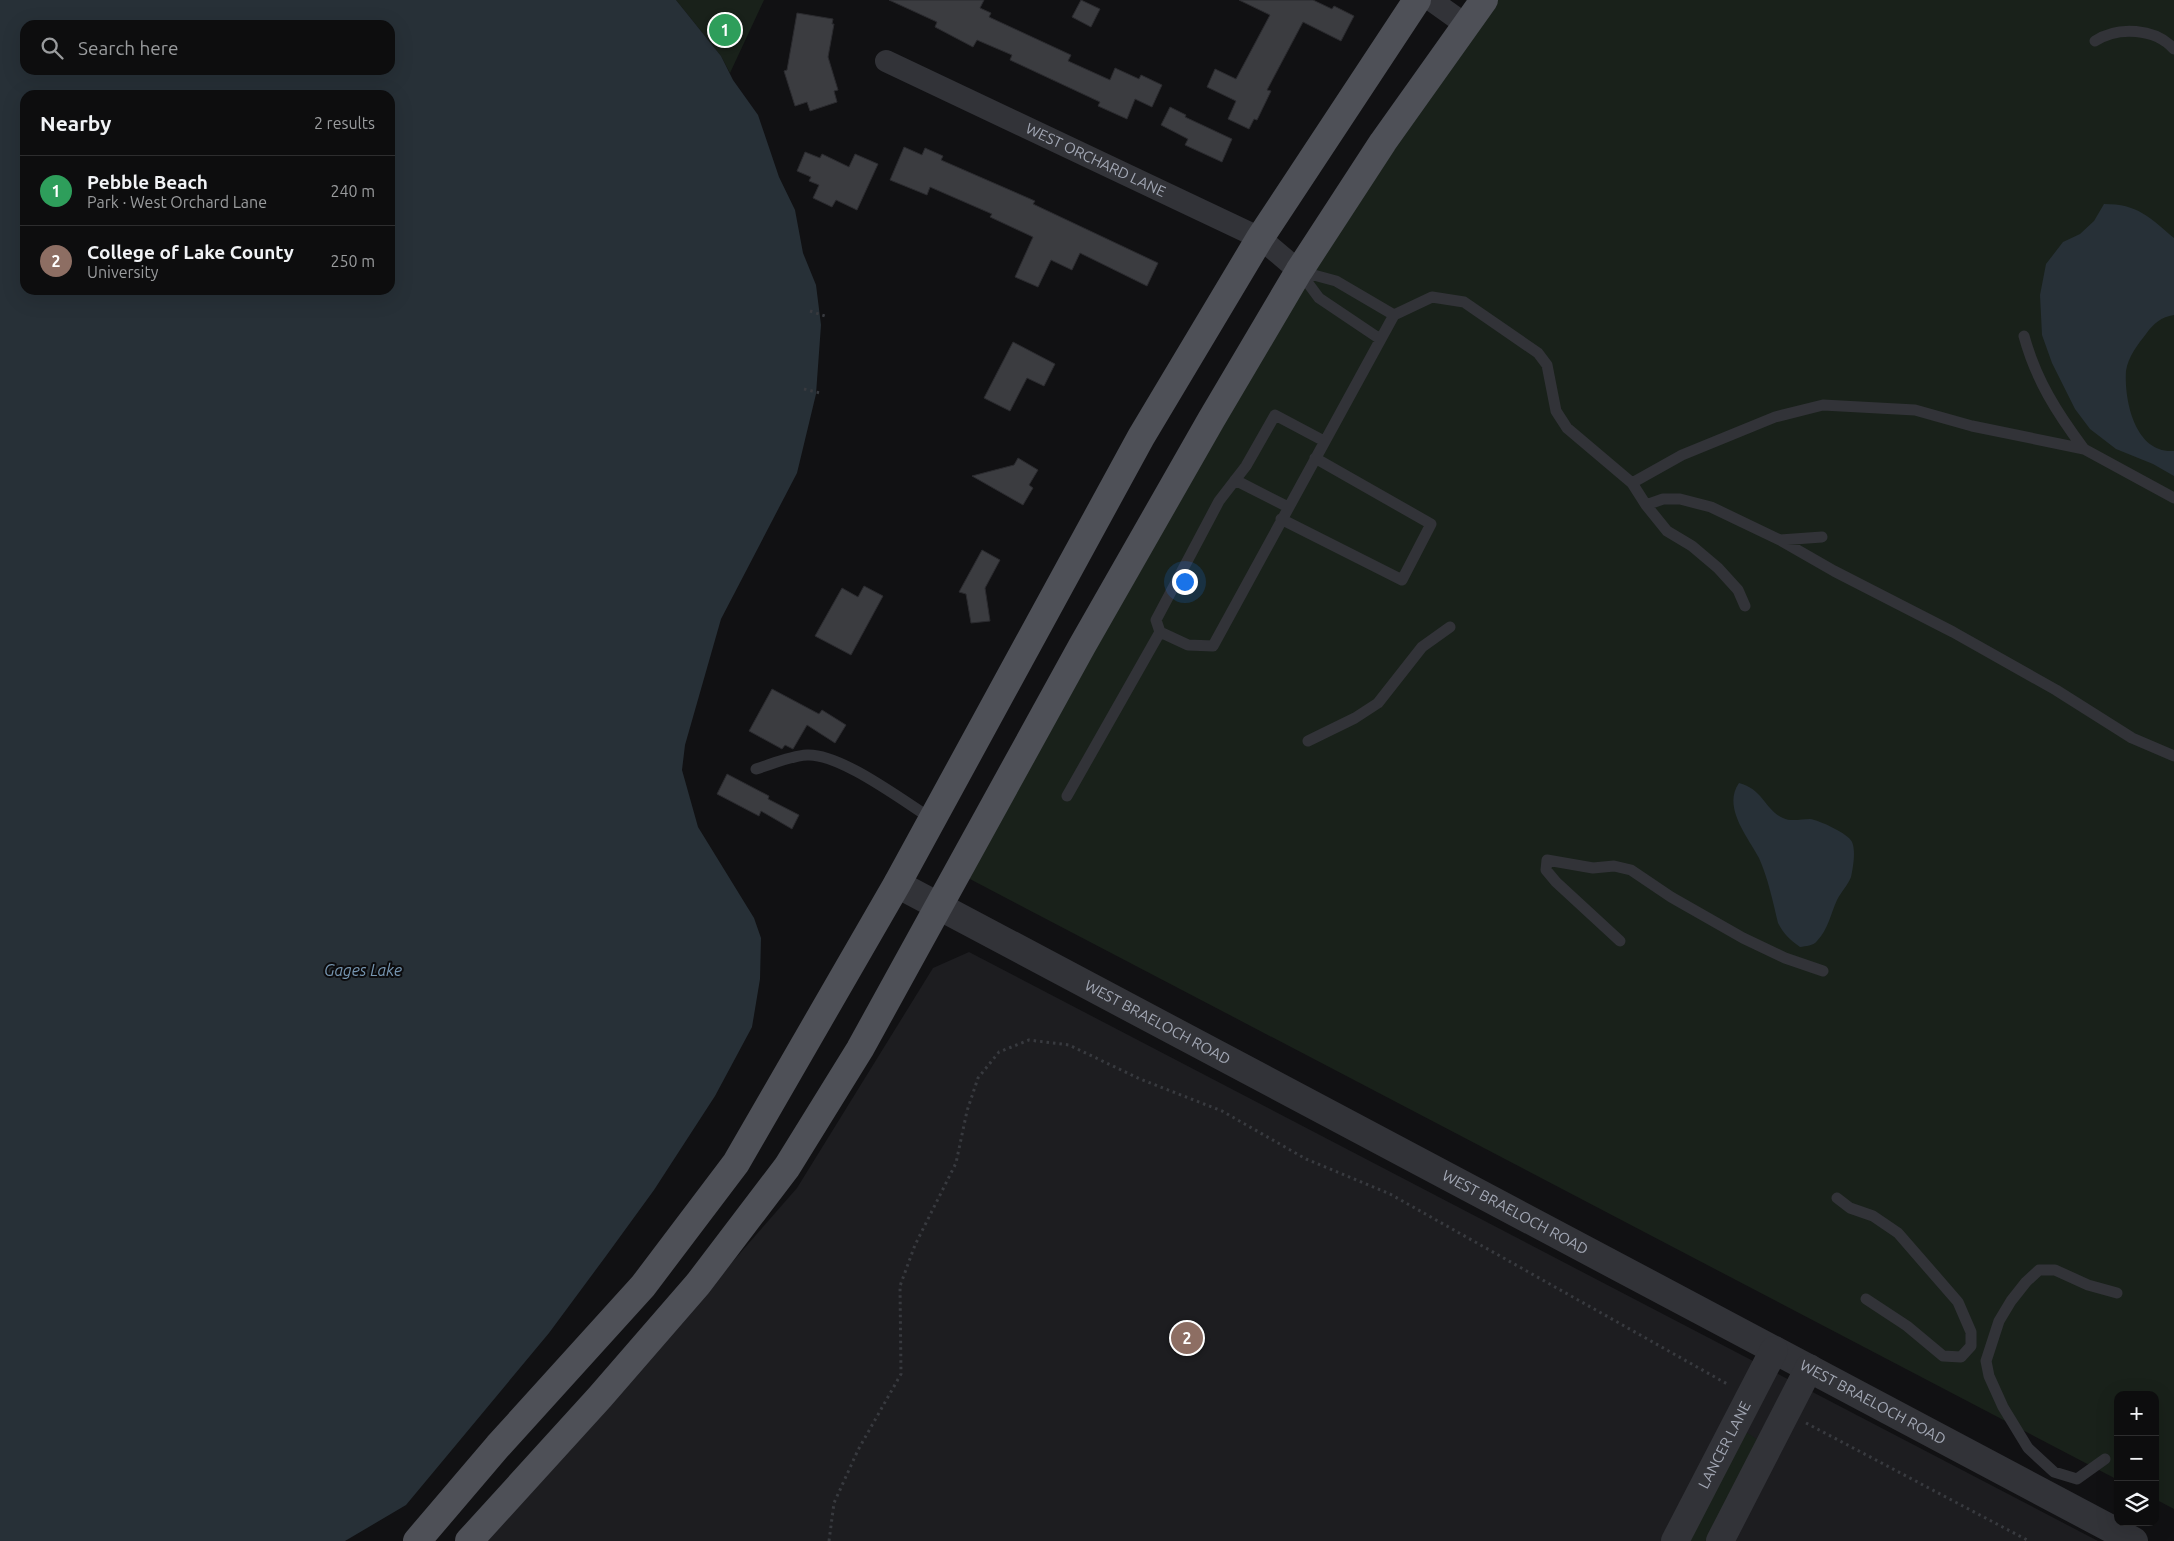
<!DOCTYPE html>
<meta charset="utf-8">
<style>
:root{--surface:#0d0d0e;--page:#1b1b1c;--text:#f1f3f6;--muted:#9a9c9e;--line:#2d2d2e;--accent:#db2777}
body{margin:0;font-family:Ubuntu,sans-serif;background:var(--page);color:var(--text)}
.controls{position:absolute;right:15px;bottom:15px;display:grid;overflow:hidden;border-radius:10px;box-shadow:0 5px 20px #0002}
.controls button{width:45px;height:45px;display:grid;place-items:center;padding:0;border:0;border-bottom:1px solid var(--line);background:var(--surface);color:var(--text);font:25px sans-serif}
.you{position:absolute;left:1184px;top:581px;width:18px;height:18px;margin:-12px;border:4px solid #fff;border-radius:50%;background:#1a73e8;box-shadow:0 0 0 8px #1a73e833}
.badge{display:grid;place-items:center;width:32px;height:32px;border-radius:50%;background:var(--accent);color:#fff;font-size:16px;font-weight:700}
.pin{position:absolute;translate:-50% -50%;border:2px solid #fff;box-shadow:0 1px 5px #0006}
.list{margin:0;padding:0;list-style:none}
h2{display:flex;justify-content:space-between;align-items:center;height:65px;margin:0;padding:0 20px;font-size:21px}
h2 small{font-size:16px;font-weight:400;color:var(--muted)}
.list li{display:grid;grid-template-columns:32px 1fr auto;gap:15px;align-items:center;box-sizing:border-box;height:70px;padding:0 20px;border-top:1px solid var(--line)}
.list b{display:block;font-size:19px;white-space:nowrap}
.list p{margin:0;font-size:16px;white-space:nowrap;color:var(--muted)}
.list em{font-size:16px;font-style:normal;color:var(--muted)}
.icon{flex:none;width:28px;height:28px;fill:none;stroke:currentColor;stroke-width:2;stroke-linecap:round;stroke-linejoin:round}
.map{position:relative;flex:none;width:2174px;height:1541px;overflow:hidden}
.search{position:absolute;background:var(--surface);box-shadow:0 5px 20px #0002;left:20px;top:20px;width:375px;height:55px;display:flex;align-items:center;gap:12px;box-sizing:border-box;padding:0 18px;border-radius:15px;color:var(--muted);font-size:19px}
.panel{position:absolute;background:var(--surface);box-shadow:0 5px 20px #0002;left:20px;top:90px;width:375px;height:205px;border-radius:15px}
.map>svg:first-child{display:block}
.built{fill:#1d1d20}
.green{fill:#19211a}
.water{fill:#273037;fill-rule:evenodd}
.building{fill:#3b3c40;stroke:#2b2b2f}
.lines{fill:none;stroke-linecap:round;stroke-linejoin:round}
.path{stroke:#383a3f;stroke-width:3;stroke-dasharray:2.5 4;stroke-linecap:butt}
.service{stroke:#323338;stroke-width:11}
.minor{stroke:#323338;stroke-width:22}
.tertiary{stroke:#323338;stroke-width:28}
.primary{stroke:#4e5057;stroke-width:28}
.labels{text-anchor:middle;stroke-width:4;stroke-linejoin:round;paint-order:stroke}
.street-label{font-size:15px;fill:#a2a7b4;stroke:#0c0c0e}
.water-label{font-size:16px;font-style:italic;fill:#7796b1;stroke:#0c0c0e}
</style>
<div class="map">
<svg width="2174" height="1541" viewBox="0 0 2174 1541">
<rect width="100%" height="100%" fill="#111113"/>
<path class="built" d="M969 952 2098 1541H485L535 1488 797 1188 933 968Z"/>
<path class="green" d="M676 0H764L730 73 721 56Z
M1483 0H2174V1509L2155 1499V1395H2118V1480L968 878 1313 253Z
M1746 1432 1758 1440 1706 1541H1689Z"/>
<path class="water" d="M0 0H676L721 56 733 80 758 115 779 177 795 210 803 253 816 285 821 325 816 394 797 473 721 619 685 745 682 770 698 827 754 918 761 938 760 979 752 1027 715 1096 654 1190 606 1256 549 1333 406 1505 345 1541H0ZM25 25H390V70H25ZM25 95H390V290H25Z
M2104 204C2138 204 2149 217 2174 238V315C2161 317 2154 323 2146 334 2138 344 2128 357 2126 371 2124 400 2135 454 2174 451V476L2153 464 2116 449 2090 429 2075 409 2052 363 2042 335 2040 295 2046 264 2063 242 2080 234 2094 221Z
M1739 783C1763 789 1765 810 1783 818 1791 822 1801 819 1810 819 1819 820 1849 834 1852 842 1856 851 1853 868 1851 877 1848 885 1841 892 1837 900 1831 913 1828 930 1817 941 1813 946 1806 946 1800 947 1790 940 1783 933 1778 923 1773 902 1768 878 1759 858 1748 837 1722 807 1739 783Z"/>
<path class="building" d="M889 0H984L980 8 991 13 989 17 1071 55 1068 61 1110 80 1115 68 1139 79 1141 75 1162 85 1152 107 1135 99 1127 119 1098 106 1100 102 1010 60 1012 55 977 40 973 47 935 27 937 22Z
M1081 0 1100 9 1091 27 1072 17Z
M1239 0H1313L1332 9 1334 6 1354 16 1341 41 1303 22 1267 90 1271 91 1257 120 1254 119 1249 129 1228 119 1236 101 1207 87 1215 69 1236 79 1270 15Z
M797 13 833 19 832 24H834L828 57 838 90 834 91 837 102 810 111 807 102 795 106 784 71 787 70Z
M1170 107 1186 115 1185 117 1232 139 1222 162 1185 145 1188 139 1161 125Z
M904 147 922 155 925 148 943 156 941 160 1035 201 1033 204 1158 263 1147 286 1080 253 1072 270 1051 260 1038 287 1015 277 1033 237 990 217 992 214 930 187 927 195 890 180Z
M805 152 820 158 822 154 849 167 855 154 878 164 857 210 836 200 832 207 813 198 819 185 809 181 811 177 797 171Z
M1013 342 1055 364 1044 386 1027 378 1010 411 984 398Z
M1018 458 1038 470 1029 485 1033 488 1023 505 972 476 1014 465Z
M982 550 1000 560 985 588 990 621 971 623 966 594 959 592Z
M864 586 883 596 851 655 815 636 842 588 858 597Z
M772 689 819 714 822 710 846 725 835 743 807 725 793 749 785 745 782 749 749 731Z
M727 774 769 796 768 799 799 815 792 829 761 811 759 816 717 794Z"/>
<g class="lines">
<path class="path" d="M810 311 825 316
M804 389 820 393
M1806 1423 2029 1541
M829 1541 834 1503 858 1450 901 1374 900 1286 915 1245 956 1163 967 1111 978 1078 999 1052 1029 1040 1069 1045 1140 1079 1222 1111 1306 1159 1390 1194 1729 1385"/>
<path class="service" d="M2095 41C2118 26 2155 28 2174 49
M1299 271 1319 298 1380 339
M1299 271 1336 281 1394 315
M2024 336C2036 380 2057 413 2084 449
M1235 480 1288 507
M1632 483 1682 455 1775 417 1823 405 1915 410 1972 426 2084 449 2174 498
M1646 505 1663 499H1680L1711 507 1780 540 1822 537
M1281 519 1402 580 1431 524 1315 458
M1780 540 1834 571 1953 632 2056 690 2132 738 2174 756
M1160 632 1156 620 1219 501 1246 466 1275 415 1324 441
M1308 741 1355 718 1378 703 1422 647 1450 627
M756 769C772 764 790 756 807 755 840 753 903 801 932 819
M1067 796 1160 632 1188 645 1213 646 1394 315 1432 297 1464 302 1538 353 1547 365 1556 411 1567 428 1632 483 1646 505 1667 531 1692 546 1718 568 1738 590 1745 606
M1620 941 1556 882 1546 870 1547 860 1593 868 1614 866 1631 870 1671 897 1743 938 1785 958 1823 971
M1837 1198 1850 1208 1873 1216 1898 1233 1958 1302 1971 1332V1346L1961 1357 1943 1356 1907 1326 1866 1299
M2105 1459 2077 1479 2054 1472 2028 1448 2003 1407 1989 1376 1986 1361 1999 1321 2011 1301 2026 1282 2039 1270H2055L2088 1285 2117 1293"/>
<g class="minor">
<path d="M1431 0 1466 25"/>
<path id="s1" d="M886 61 1260 238 1299 271"/>
</g>
<g class="tertiary">
<path id="s2" d="M897 884 2134 1541"/>
<path id="s3" d="M1675 1541 1774 1350"/>
<path d="M1720 1541 1809 1368"/>
</g>
<path class="primary" d="M417 1541 498 1446 643 1286 736 1163 897 884 1141 437 1260 238 1417 0
M469 1541 600 1397 698 1284 787 1167 860 1049 1082 646 1211 420 1299 271 1383 142 1484 0"/>
</g>
<g class="labels">
<g class="street-label">
<text dy="5" stroke="none"><textPath href="#s1" startOffset="232">WEST ORCHARD LANE</textPath></text>
<text dy="5" stroke="none"><textPath href="#s2" startOffset="295">WEST BRAELOCH ROAD</textPath></text>
<text dy="5" stroke="none"><textPath href="#s2" startOffset="700">WEST BRAELOCH ROAD</textPath></text>
<text dy="5" stroke="none"><textPath href="#s2" startOffset="1105">WEST BRAELOCH ROAD</textPath></text>
<text dy="5" stroke="none"><textPath href="#s3" startOffset="108">LANCER LANE</textPath></text>
</g>
<g class="water-label">
<text x="363" y="976">Gages Lake</text>
</g>
</g>
</svg>
<div class="controls">
<button>+</button>
<button>−</button>
<button><svg class="icon" aria-label="layers" viewBox="0 0 24 24"><path d="M12 4l9 5-9 5-9-5zM3 14l9 5 9-5"/></svg></button>
</div>
<div class="you"></div>
<div class="pin badge" style="left:725px;top:30px;background:#2e9e5b">1</div>
<div class="pin badge" style="left:1187px;top:1338px;background:#8d6e63">2</div>
<div class="search"><svg class="icon" aria-label="search" viewBox="0 0 24 24"><circle cx="10" cy="10" r="6"/><path d="M15 15l6 6"/></svg>Search here</div>
<section class="panel">
<h2>Nearby<small>2 results</small></h2>
<ul class="list">
<li><span class="badge" style="background:#2e9e5b">1</span><div><b>Pebble Beach</b><p>Park · West Orchard Lane</p></div><em>240 m</em></li>
<li><span class="badge" style="background:#8d6e63">2</span><div><b>College of Lake County</b><p>University</p></div><em>250 m</em></li>
</ul>
</section>
</div>
